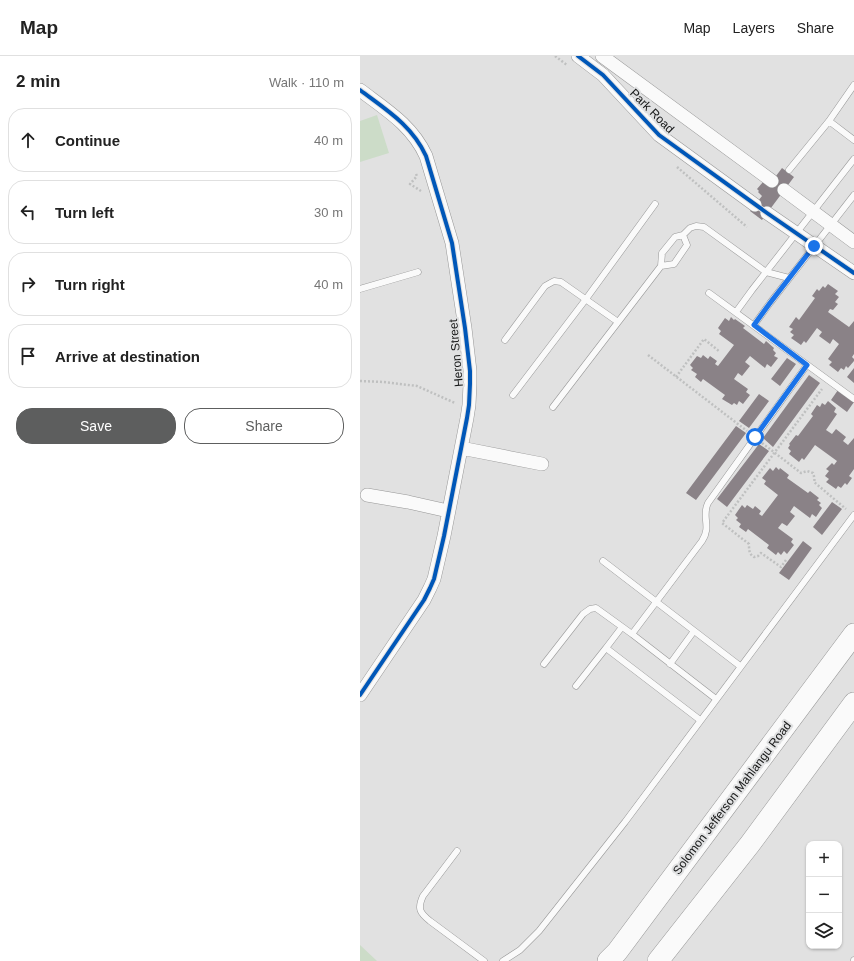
<!DOCTYPE html>
<meta charset="utf-8">
<style>
:root{--surface:#fff;--page:#f2f2f2;--text:#222;--muted:#767676;--line:#e0e0e0;--accent:#5d5e5e}
body{margin:0;font-family:Arial,sans-serif;background:var(--page);color:var(--text)}
.controls{position:absolute;right:12px;bottom:12px;display:grid;overflow:hidden;border-radius:8px;box-shadow:0 1px 3px #0004}
.controls button{width:36px;height:36px;display:grid;place-items:center;padding:0;border:0;border-bottom:1px solid var(--line);background:var(--surface);color:var(--text);font:20px sans-serif}
.stop{position:absolute;width:12px;height:12px;margin:-9px;border:3px solid #1a73e8;border-radius:50%;background:#fff}
.stop.end{background:#1a73e8;border-color:#fff;box-shadow:0 1px 4px #0008}
.list{margin:0;padding:0;list-style:none}
h2{display:flex;justify-content:space-between;align-items:center;height:52px;margin:0;padding:0 16px;font-size:17px}
h2 small{font-size:13px;font-weight:400;color:var(--muted)}
.list li{display:grid;grid-template-columns:26px 1fr auto;gap:12px;align-items:center;box-sizing:border-box;height:64px;margin:0 8px 8px;padding:0 8px;border:1px solid var(--line);border-radius:16px}
.list b{display:block;font-size:15px;white-space:nowrap}
.list em{font-size:13px;font-style:normal;color:var(--muted)}
.actions{display:flex;gap:8px;padding:12px 16px}
.actions a{flex:1;padding:9px 0;border:1px solid var(--accent);border-radius:16px;text-align:center;font-size:14px;color:var(--accent)}
.actions .main{background:var(--accent);color:#fff}
.icon{flex:none;width:22px;height:22px;fill:none;stroke:currentColor;stroke-width:2;stroke-linecap:round;stroke-linejoin:round}
.map{position:relative;flex:none;width:494px;height:905px;overflow:hidden}
header{display:flex;align-items:center;gap:24px;box-sizing:border-box;height:56px;padding:0 20px;background:var(--surface);border-bottom:1px solid var(--line)}
header strong{font-size:19px}
nav{display:flex;gap:22px;margin-inline-start:auto;font-size:14px}
main{display:flex}
aside{flex:1;background:var(--surface)}
.map>svg:first-child{display:block}
.green{fill:#ccdcc8}
.building{fill:#8a8287}
.lines{fill:none;stroke-linecap:round;stroke-linejoin:round}
.lane-casing{stroke:#979797;stroke-width:7}
.street-casing{stroke:#979797;stroke-width:14}
.primary-casing{stroke:#979797;stroke-width:22}
.path{stroke:#bfc0c0;stroke-width:2.5;stroke-dasharray:2 2;stroke-linecap:butt}
.lane{stroke:#fafafa;stroke-width:6}
.street{stroke:#fafafa;stroke-width:13}
.primary{stroke:#fafafa;stroke-width:21}
.cycleway-casing{stroke:#e0e1e2;stroke-width:6}
.cycleway{stroke:#0057b8;stroke-width:4}
.route{stroke:#1a73e8;stroke-width:5}
.labels{text-anchor:middle;stroke-width:4;stroke-linejoin:round;paint-order:stroke}
.street-label{font-size:12px;fill:#161717;stroke:#e0e1e2}
</style>
<header>
<strong>Map</strong>
<nav><a>Map</a><a>Layers</a><a>Share</a></nav>
</header>
<main>
<aside>
<h2>2 min<small>Walk · 110 m</small></h2>
<ul class="list">
<li><svg class="icon" aria-label="ahead" viewBox="0 0 24 24"><path d="M12 20V5M6 11l6-6 6 6"/></svg><div><b>Continue</b></div><em>40 m</em></li>
<li><svg class="icon" aria-label="left" viewBox="0 0 24 24"><path d="M17 20v-9H6M10 6l-5 5 5 5"/></svg><div><b>Turn left</b></div><em>30 m</em></li>
<li><svg class="icon" aria-label="right" viewBox="0 0 24 24"><path d="M7 20v-9h11M14 6l5 5-5 5"/></svg><div><b>Turn right</b></div><em>40 m</em></li>
<li><svg class="icon" aria-label="arrive" viewBox="0 0 24 24"><path d="M6 21V4h12l-3 4 3 4H6"/></svg><div><b>Arrive at destination</b></div></li>
</ul>
<div class="actions"><a class="main">Save</a><a>Share</a></div>
</aside>
<div class="map">
<svg width="494" height="905" viewBox="0 0 494 905">
<rect width="100%" height="100%" fill="#e1e1e1"/>
<path class="green" d="M17 59 29 97 0 106V65Z
M0 889 17 905H0Z"/>
<path class="building" d="M422 112 434 121 402 164 390 155 402 140 398 136 399 135 397 133 403 126 410 128Z
M468 228 478 235 475 238 479 241 475 246 478 248 473 254 470 253 468 256 489 271 494 265V298L492 301 494 303V305L488 312 486 310 484 314 481 312 478 316 469 309 472 306 468 303 479 288 473 283 470 288 459 280 462 276 457 272 446 287 444 285 441 289 431 282 434 279 430 276 433 273 429 271 436 261 439 264 455 242 452 240 457 233 459 235 463 230 465 232Z
M371 261 374 264 375 263 385 270 383 272 404 288 406 285 414 292 413 294 416 297 414 300 418 302 411 311 407 308 405 312 390 300 385 306 390 310 382 320 378 317 374 323 388 333 386 336 390 339 383 348 379 345 377 349 374 347 372 349 362 343 365 339 343 323 341 326 335 321 337 318 331 314 333 312 330 309 337 300 341 302 343 299 348 303 350 300 357 305 355 308 358 310 374 289 359 278 361 275 358 272 365 262 369 265Z
M427 302 436 308 420 330 411 323Z
M494 312V327L487 321Z
M449 319 460 327 413 391 403 382Z
M478 334 494 346 487 356 471 344Z
M399 338 409 345 389 372 379 365Z
M468 345 476 352 474 356 477 358 466 374 472 378 476 373 486 381 483 385 488 389 494 382V413L489 420 492 422 487 429 485 427 481 432 478 430 476 433 466 426 469 423 465 420 469 415 466 413 472 407 474 409 477 405 455 389 444 404 442 402 439 406 429 398 431 395 428 392 430 389 429 388 436 379 438 380 453 360 451 358 457 349 460 351 462 347 465 349Z
M376 370 386 377 336 444 326 437Z
M399 388 409 395 367 451 357 443Z
M416 411 419 414 420 412 429 419 427 422 448 437 450 435 459 442 457 444 461 447 459 449 462 452 456 461 452 458 450 462 434 450 430 456 435 460 427 470 422 467 418 472 433 483 431 486 434 489 427 498 424 495 421 499 418 496 416 499 407 492 409 489 388 473 386 476 379 471 381 468 376 464 378 462 375 459 382 449 385 452 387 449 393 453 395 450 401 455 399 458 402 460 418 439 404 428 406 425 402 422 410 412 413 415Z
M472 446 482 453 462 479 453 471Z
M443 485 452 492 429 524 419 517Z"/>
<g class="lines">
<defs>
<path id="lane" d="M469 65 494 84
M429 114 469 65 494 29
M301 210 314 208 327 189 323 179
M0 233 58 216
M349 237 494 343
M376 256 392 234 494 103
M394 269 410 247 494 139
M145 284 185 230 194 225 201 226 258 266
M153 339 226 243 295 148
M193 351 301 210 302 197 315 181 323 179 330 172 336 170 344 171 406 216 429 222
M243 505 380 610
M272 578 342 485C352 470 341 461 348 447L447 309
M246 592 262 571
M184 608 223 558 230 553 236 552 272 578 356 643
M310 608 334 575
M216 630 246 592 340 664
M97 795 63 840C57 853 60 857 70 865L124 905
M143 905 160 894 179 875 265 766 494 459
M494 905V904"/>
<path id="street" d="M218 0 243 19 299 79 395 149
M242 0 412 125
M0 34C25 53 52 69 66 100L92 187 105 272 110 315V328L109 349 107 362 84 480 74 523 70 532 64 544 0 639
M424 134 494 186
M407 157 494 217
M101 392 182 408
M7 439 48 446 88 455"/>
<path id="primary" d="M248 905 257 896 494 578
M298 905 390 788 494 647"/>
</defs>
<use href="#lane" class="lane-casing"/>
<use href="#street" class="street-casing"/>
<use href="#primary" class="primary-casing"/>
<path class="path" d="M195 0 207 9
M317 111 387 171
M56 118 57 120 50 128 61 135
M288 299 387 375
M316 321 344 283 360 296
M0 325 24 326 57 330 95 347
M402 387 441 417 447 415 453 417C454 420 455 423 454 426L486 453
M426 504 421 511 401 497 398 500 394 501C389 498 389 494 389 488L362 467 462 333"/>
<use href="#lane" class="lane"/>
<use href="#street" class="street"/>
<use href="#primary" class="primary"/>
<defs>
<path id="cycleway" d="M218 0 243 19 299 79 407 157 494 217
M0 34C25 53 52 69 66 100L92 187 105 272 110 315V328L109 349 107 362 84 480 74 523 70 532 64 544 0 639"/>
</defs>
<use href="#cycleway" class="cycleway-casing"/>
<use href="#cycleway" class="cycleway"/>
</g>
<g class="lines">
<path class="route" d="M395 381 447 309 394 269 410 247 454 190"/>
</g>
<g class="labels">
<g class="street-label">
<text transform="translate(292 55) rotate(45)" y="4">Park Road</text>
<text transform="translate(96 297) rotate(-95)" y="4">Heron Street</text>
<text transform="translate(372 742) rotate(-53)" y="4">Solomon Jefferson Mahlangu Road</text>
</g>
</g>
</svg>
<div class="controls">
<button>+</button>
<button>−</button>
<button><svg class="icon" aria-label="layers" viewBox="0 0 24 24"><path d="M12 4l9 5-9 5-9-5zM3 14l9 5 9-5"/></svg></button>
</div>
<div class="stop" style="left:395px;top:381px"></div>
<div class="stop end" style="left:454px;top:190px"></div>
</div>
</main>
